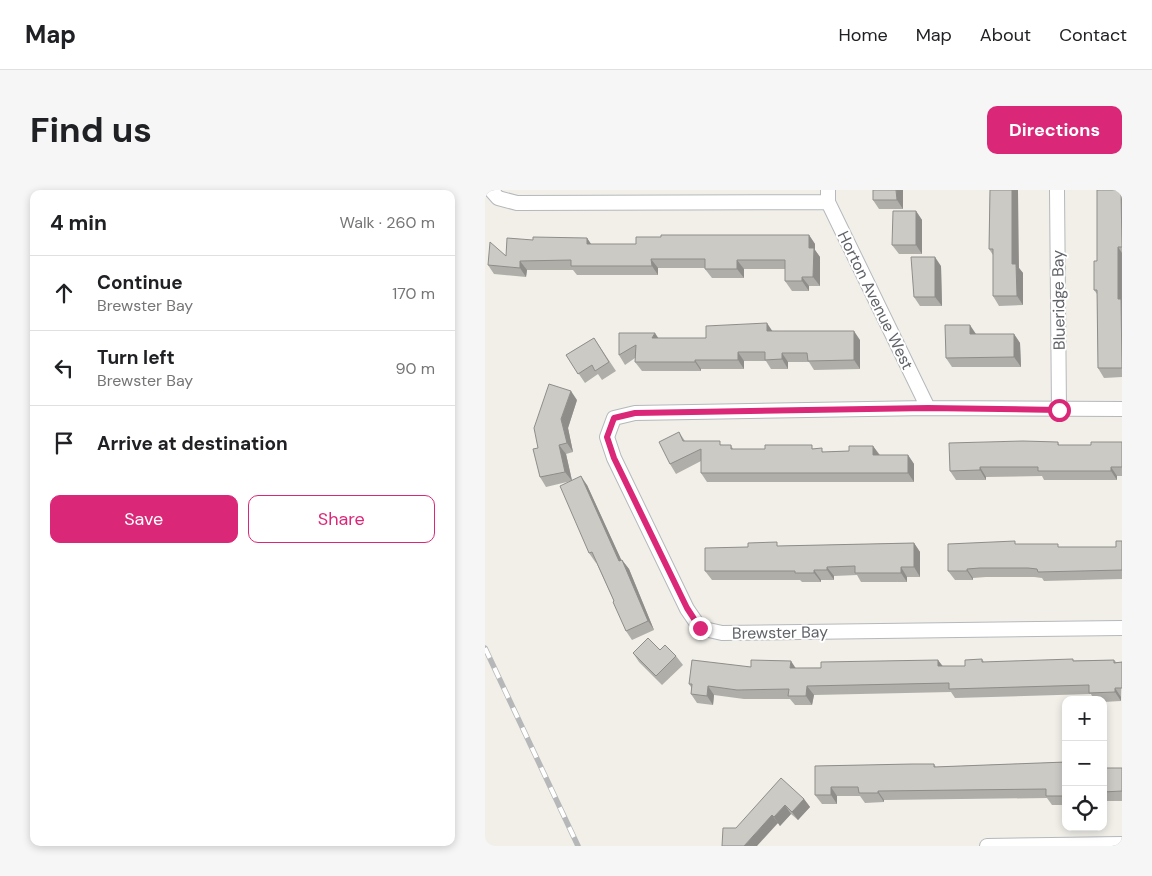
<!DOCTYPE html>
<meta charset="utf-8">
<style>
:root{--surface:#fff;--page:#f6f6f6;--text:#202124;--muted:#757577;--line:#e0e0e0;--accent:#db2777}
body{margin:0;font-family:"DM Sans",sans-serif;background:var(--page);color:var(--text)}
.controls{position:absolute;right:15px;bottom:15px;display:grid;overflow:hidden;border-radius:10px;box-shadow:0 2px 8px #0003}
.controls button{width:45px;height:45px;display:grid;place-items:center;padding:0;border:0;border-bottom:1px solid var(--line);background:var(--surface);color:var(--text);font:25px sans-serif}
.stop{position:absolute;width:15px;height:15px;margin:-11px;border:4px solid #db2777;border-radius:50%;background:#fff}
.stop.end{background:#db2777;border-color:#fff;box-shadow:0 1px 5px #0008}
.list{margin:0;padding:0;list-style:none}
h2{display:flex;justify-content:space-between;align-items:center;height:65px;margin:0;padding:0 20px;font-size:21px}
h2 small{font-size:16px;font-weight:400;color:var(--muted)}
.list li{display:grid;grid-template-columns:32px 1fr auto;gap:15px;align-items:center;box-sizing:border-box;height:75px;padding:0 20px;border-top:1px solid var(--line)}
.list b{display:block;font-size:19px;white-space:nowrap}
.list p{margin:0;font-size:16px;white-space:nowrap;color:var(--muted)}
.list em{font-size:16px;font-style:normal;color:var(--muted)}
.actions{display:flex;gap:10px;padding:15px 20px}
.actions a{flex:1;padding:11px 0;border:1px solid var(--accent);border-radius:10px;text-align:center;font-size:18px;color:var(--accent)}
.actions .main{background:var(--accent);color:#fff}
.icon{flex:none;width:28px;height:28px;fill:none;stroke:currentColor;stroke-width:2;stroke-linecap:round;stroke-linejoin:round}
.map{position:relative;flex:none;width:637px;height:656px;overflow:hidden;border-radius:10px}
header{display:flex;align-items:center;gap:30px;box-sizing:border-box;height:70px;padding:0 25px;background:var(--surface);border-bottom:1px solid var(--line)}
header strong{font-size:24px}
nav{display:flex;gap:28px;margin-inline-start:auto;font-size:18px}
.intro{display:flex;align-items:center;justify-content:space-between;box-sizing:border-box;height:120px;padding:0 30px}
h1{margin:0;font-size:35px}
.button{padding:12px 22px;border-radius:10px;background:var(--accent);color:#fff;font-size:18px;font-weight:700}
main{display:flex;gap:30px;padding:0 30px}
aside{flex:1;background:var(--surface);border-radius:10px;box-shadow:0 2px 8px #0003}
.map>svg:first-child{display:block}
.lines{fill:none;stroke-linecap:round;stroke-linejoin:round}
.minor-casing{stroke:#b5b8bc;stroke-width:16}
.minor{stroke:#fff;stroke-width:14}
.rail-casing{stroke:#b6b7b8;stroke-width:5.5}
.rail{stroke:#fff;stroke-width:4;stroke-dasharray:11;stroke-linecap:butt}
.wall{fill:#afaea9}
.shaded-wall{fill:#8f8d8a}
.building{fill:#cccac5;stroke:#8f8d8a}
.route{stroke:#db2777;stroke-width:6}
.labels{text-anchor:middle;stroke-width:4;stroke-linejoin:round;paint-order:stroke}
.street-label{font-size:16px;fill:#5f6368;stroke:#fff}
</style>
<header>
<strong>Map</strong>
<nav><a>Home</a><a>Map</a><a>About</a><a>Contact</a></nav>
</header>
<div class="intro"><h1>Find us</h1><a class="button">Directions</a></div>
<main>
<aside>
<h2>4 min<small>Walk · 260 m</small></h2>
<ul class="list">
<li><svg class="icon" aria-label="ahead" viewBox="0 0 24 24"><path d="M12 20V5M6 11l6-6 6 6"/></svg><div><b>Continue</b><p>Brewster Bay</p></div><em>170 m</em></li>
<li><svg class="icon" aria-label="left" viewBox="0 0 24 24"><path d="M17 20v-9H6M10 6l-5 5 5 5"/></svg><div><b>Turn left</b><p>Brewster Bay</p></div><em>90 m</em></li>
<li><svg class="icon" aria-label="arrive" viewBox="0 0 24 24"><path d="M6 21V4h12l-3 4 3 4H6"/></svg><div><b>Arrive at destination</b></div></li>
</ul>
<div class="actions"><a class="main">Save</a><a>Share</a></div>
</aside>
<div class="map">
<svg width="637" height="656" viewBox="0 0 637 656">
<rect width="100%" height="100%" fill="#f1efe8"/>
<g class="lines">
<defs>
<path id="minor" d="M6 0 13 8 32 13 343 12
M343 0V12L443 218
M572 0 574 220
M637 219 443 218 150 223 129 228 122 247 129 268 202 419 215 438 237 443 637 438
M502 656 637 654"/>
</defs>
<use href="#minor" class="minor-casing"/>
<use href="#minor" class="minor"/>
<defs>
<path id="rail" d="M0 458 93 656"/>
</defs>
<use href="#rail" class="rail-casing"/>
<use href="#rail" class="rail"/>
</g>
<path class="wall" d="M418 0V19H394L388 10Z
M505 0 534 78 538 83V115L514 116 508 106V65L504 59Z
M637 0V187L619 188 613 178 612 104 609 100 612 71Z
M431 21 437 30V64H414L407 55Z
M324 45 330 54V60L335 67V96H324V101H307L300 91V79H259V88H227L220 79V78H173V85H92L88 80H42L41 87 9 84 3 75 21 66 102 48 106 54H151Z
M456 76 457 116H435L429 107Z
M287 141 375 150V179L329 180 324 172H303V179H286L281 171H259V179H216V181H157L150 172V168L140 175 134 165V143L173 148H221Z
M491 144H529L535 153 536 177H467L461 168Z
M109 148 131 181 117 190 113 184 100 193 81 165Z
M92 210 83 238 88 262 81 264 87 290 102 295 136 370H137L144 379 169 440 147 450 141 441 129 411 111 372V373L104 363 86 291 61 297 55 287 53 258Z
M194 242 200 251 238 255H246L248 259H330L339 262 364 261 388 256 395 265H423L429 274V292H222L216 283V271L191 284 185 274Z
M573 252 574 255H606L637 252V286H632V290H559L557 286 501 287V290H471L465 281Z
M637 351V389L559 391 557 388 549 387H501L488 388V390H470L463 381 532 354 575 357H631Z
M429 353 435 362V387H422V392H376L372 385 349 386V390H336V392H317L315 390H227L220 381 295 356Z
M148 463 191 466 198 475 177 495 154 472Z
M497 469 499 472 629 470 631 472H637L636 511 618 512V510H609L606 504 470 508 466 502 329 505 327 515H310L305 509H259L229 505 228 515 212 513 206 504V497L204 494 266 477 311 478 480 476Z
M581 572V615H567L562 608 399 610V612L380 613 375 606H352V614H337L330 605V576L449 574 451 577Z
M618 578H637V611H618Z
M319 609 325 617 313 630 306 624 295 636 293 633 251 638Z"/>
<path class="shaded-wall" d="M411 0H418V19L412 10Z
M527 0H533L534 78 538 83V115L532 106 527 74Z
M636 0H637V35L636 34Z
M431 21 437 30V64L431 55Z
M324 45 330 54V60L335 67V96L328 87 324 58Z
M102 48 108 57 102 54Z
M633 57 637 63V155L633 109Z
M450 67 456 76 457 116 450 107Z
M166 69 173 78V85L167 76Z
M252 70 259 79V88L252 79Z
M35 71 42 80 41 87 35 78Z
M317 87 324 96V101L317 91Z
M282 133 288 142 282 141Z
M485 135 491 144H485Z
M369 141 375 150V179L369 170Z
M170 143 176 152 167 148Z
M529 144 535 153 536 177 529 167Z
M253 162 259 171V179L253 170Z
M297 163 303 172V179L297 169Z
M210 170 216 179V181L210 172Z
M86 201 92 210 83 238 88 262 82 253 76 229Z
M74 255 81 264 87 291 80 282Z
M388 256 395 266 388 265Z
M423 265 429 274V292L423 283Z
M495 277 501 287V290L495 280Z
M626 277 632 286V290L626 281Z
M96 286 102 295 141 380 134 371Z
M429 353 435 362V387L429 377Z
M137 370 144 379 169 440 163 431Z
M342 377 349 386V390L342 380Z
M416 377 422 387V392L416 383Z
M482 379 488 388V390L482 381Z
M329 380 336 390V392L329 383Z
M453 470 460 479 453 476Z
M306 471 312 480 305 478Z
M223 496 229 505 228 515 222 506Z
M322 496 329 505 327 515 321 506Z
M630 498 636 507V511L630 502Z
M346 597 352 606V614L346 605Z
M393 601 399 610V612L393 603Z
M319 609 325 617 313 630 307 622Z
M300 615 306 624 295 636 289 627Z
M287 625 293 633 272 656H259Z"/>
<path class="building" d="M388 0H411L412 10H388Z
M505 0H527V74H531L532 106H508V59H504Z
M612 0H636L637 57H633V109H636L637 178H613L612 100H609V71H612Z
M408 21H431V55H407Z
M176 45H324V58H329L328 87H317V91H300V70H252V79H220V69H166L167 76H86V70L35 71V78L3 75 5 52 21 66 22 48 48 50V47L102 48V54H151V47H176Z
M426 67H450V107H429Z
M282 133V141H369V170L323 171 322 163H297V169L280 170V162H253V170H210V172H150L151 155 134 165V143H170L167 148H221V136Z
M460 135H485V144H529V167L461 168Z
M109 148 124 172 110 181 107 175 93 184 81 165Z
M64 194 86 201 76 229 82 253 74 255 80 282 55 287 48 259 53 258 49 238Z
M194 242 198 251H235V255H246V259H280V255H327V259L337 258V262L364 261V256H388V265H423V283H216V259L185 274 174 252Z
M538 251 573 252V255H606V252H637V277H626V281H553V277H495V280L465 281 464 253Z
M96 286 134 371 137 370 163 431 141 441 128 412 129 411 107 362 104 363 75 296Z
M530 351V354H573V357H631V351H637V380L553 382 552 379 543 378H495L482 379V381H463V354Z
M292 352V356L429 353V377H416V383H370V376L342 377V380H329V383H310V381H220V358L263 357V353Z
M163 448 175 460 180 455 191 466 171 486 148 463Z
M497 469V472L588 469V471L629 470V473L637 472V498H630V502L604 503V495L464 499V493L322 496 321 506H303L304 499 252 500 223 496 222 506 206 504 207 494H204L207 470 266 477V470L306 471 305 478H336V472L453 470V476H480V470Z
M581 572V606H561V599L393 601V603H374L373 597H346V605H330V576L427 574H449V577Z
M618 578H637V601L618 602Z
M296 588 319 609 307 622 300 615 289 627 287 625 259 656H237L238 638H251Z"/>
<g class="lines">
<path class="route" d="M215 438 202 418 129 268 122 247 129 228 150 223 443 218 574 220"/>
</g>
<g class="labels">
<g class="street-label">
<text transform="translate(391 110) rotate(64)" y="6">Horton Avenue West</text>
<text transform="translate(573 110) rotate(-91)" y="6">Blueridge Bay</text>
<text transform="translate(295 442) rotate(-1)" y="6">Brewster Bay</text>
</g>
</g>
</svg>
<div class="controls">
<button>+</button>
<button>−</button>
<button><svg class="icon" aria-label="locate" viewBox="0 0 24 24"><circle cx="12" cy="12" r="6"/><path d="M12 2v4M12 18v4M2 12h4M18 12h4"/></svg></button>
</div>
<div class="stop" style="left:574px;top:220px"></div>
<div class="stop end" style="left:215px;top:438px"></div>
</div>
</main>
